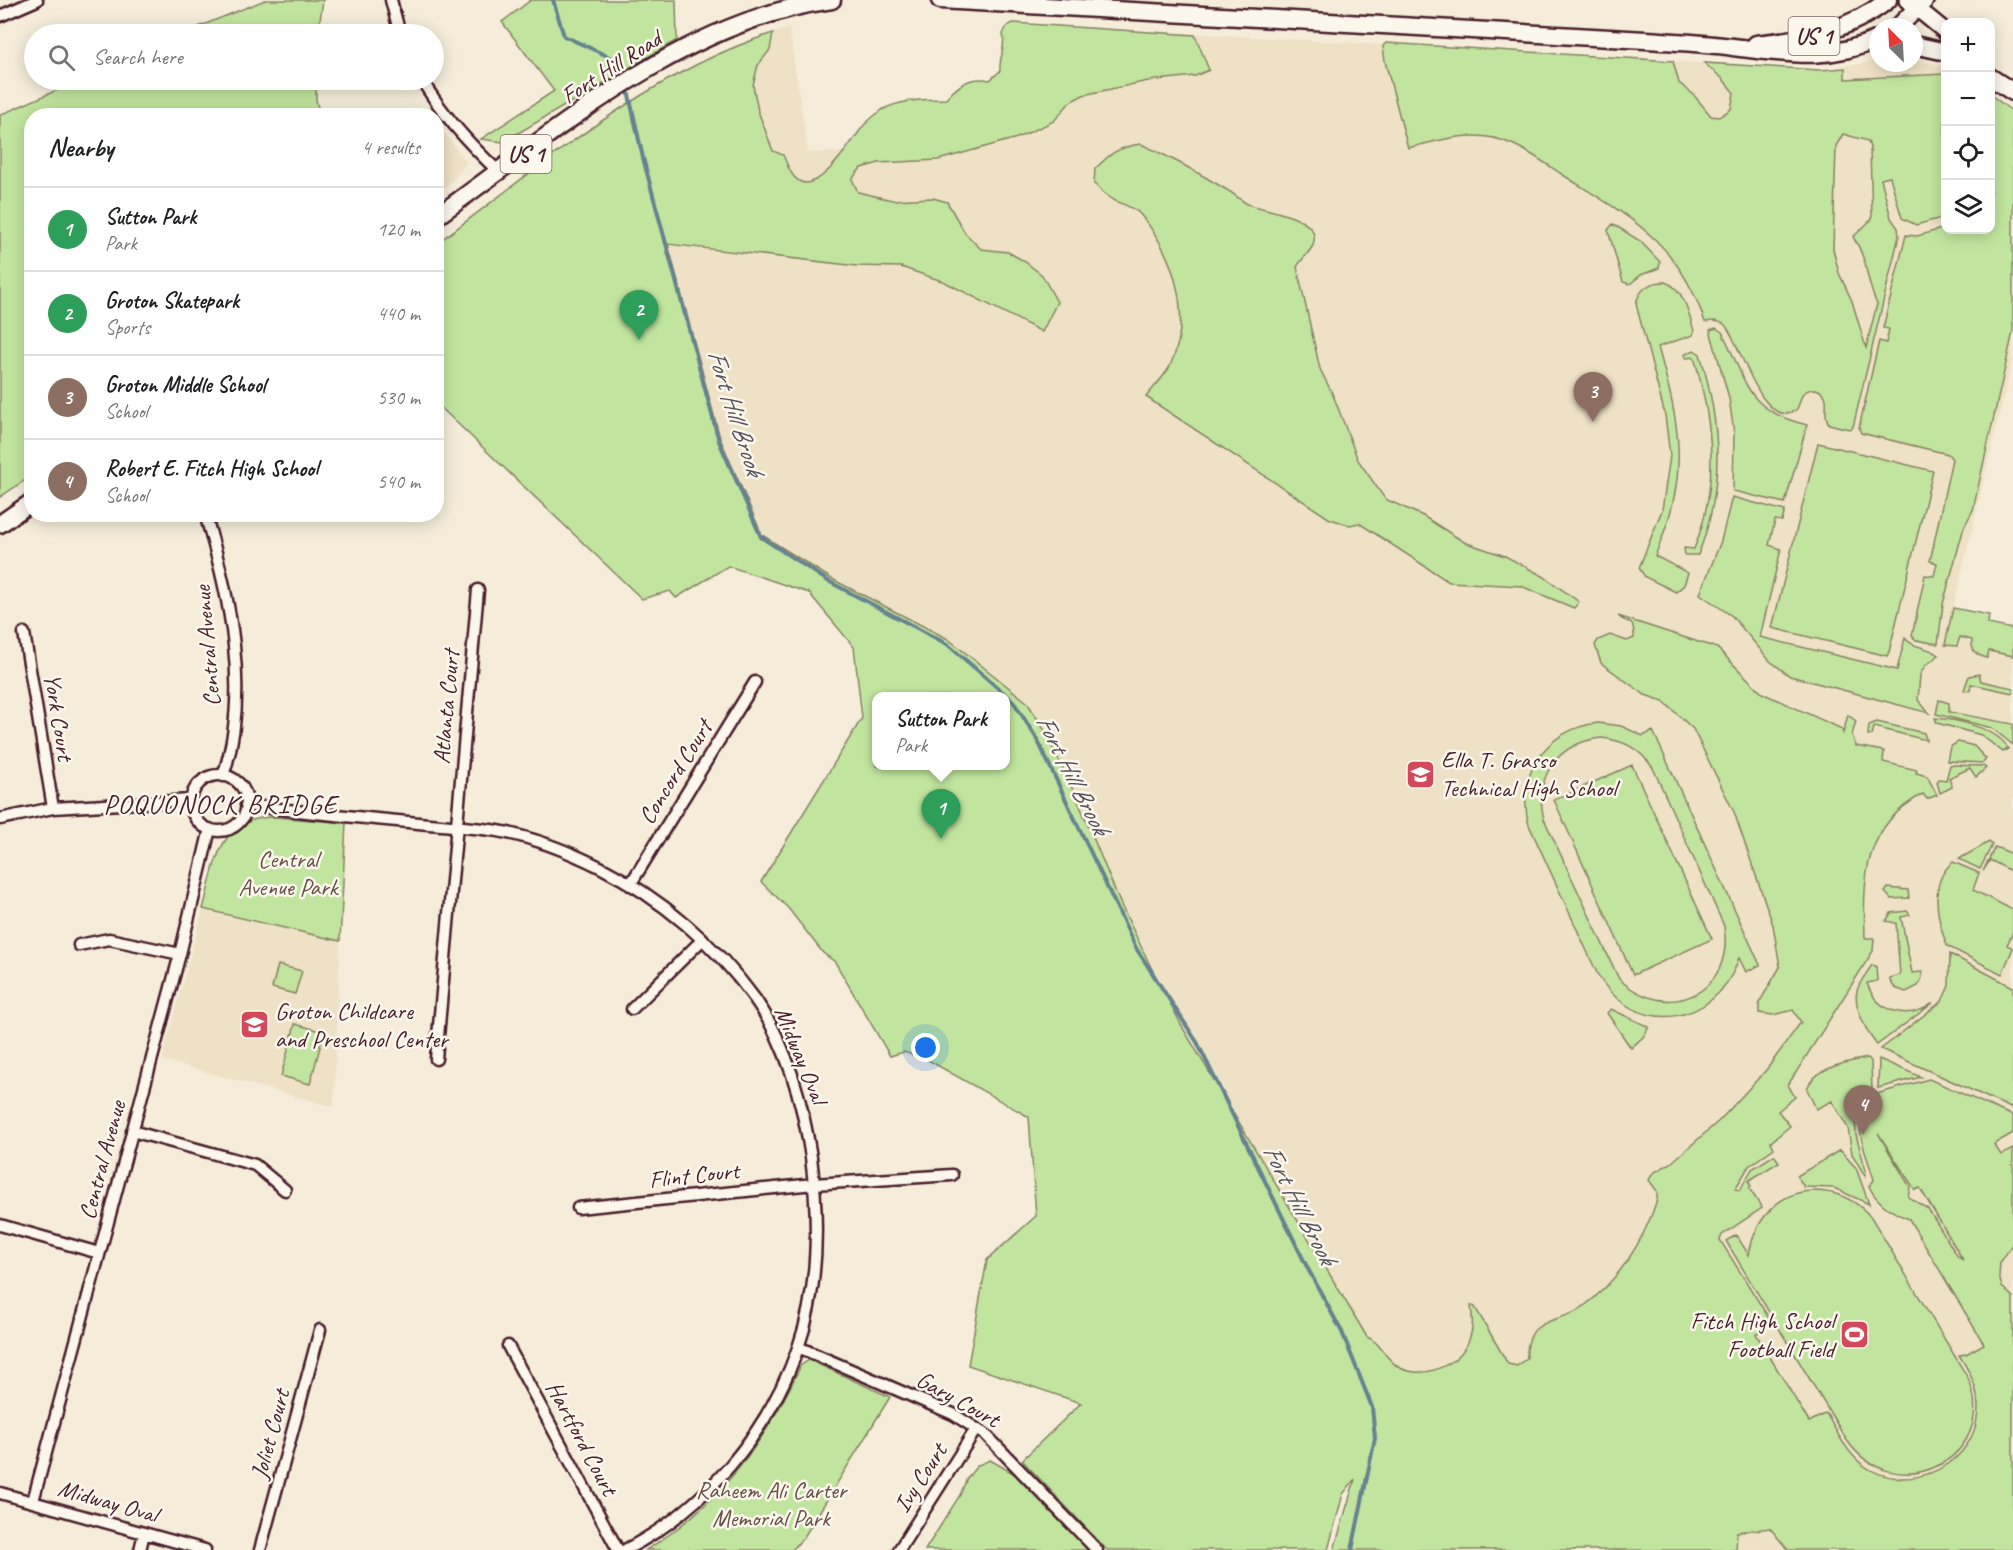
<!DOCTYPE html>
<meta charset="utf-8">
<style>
:root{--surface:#fff;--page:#f2f2f2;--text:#202124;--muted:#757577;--line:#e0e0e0;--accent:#7c3aed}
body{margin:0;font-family:Caveat,sans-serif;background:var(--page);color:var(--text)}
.controls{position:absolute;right:18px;top:18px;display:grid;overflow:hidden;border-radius:12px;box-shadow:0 3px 15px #0003}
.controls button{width:54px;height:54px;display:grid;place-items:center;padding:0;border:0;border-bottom:2px solid var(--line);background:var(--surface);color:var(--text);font:30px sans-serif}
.compass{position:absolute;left:1869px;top:18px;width:54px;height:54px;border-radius:50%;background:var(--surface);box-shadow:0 3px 15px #0003;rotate:336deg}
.you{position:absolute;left:926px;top:1048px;width:21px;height:21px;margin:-15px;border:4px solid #fff;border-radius:50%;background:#1a73e8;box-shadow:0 0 0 9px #1a73e833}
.badge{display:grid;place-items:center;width:39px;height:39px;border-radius:50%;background:var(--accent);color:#fff;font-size:20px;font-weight:700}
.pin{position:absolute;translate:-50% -50px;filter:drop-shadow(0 2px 3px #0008)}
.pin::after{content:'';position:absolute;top:32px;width:21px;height:18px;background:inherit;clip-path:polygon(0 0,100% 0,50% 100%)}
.popup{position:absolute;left:872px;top:692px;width:138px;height:78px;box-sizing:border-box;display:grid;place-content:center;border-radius:12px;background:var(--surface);filter:drop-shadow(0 2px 4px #0005);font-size:20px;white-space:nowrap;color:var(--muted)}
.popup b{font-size:22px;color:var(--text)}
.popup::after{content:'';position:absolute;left:50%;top:100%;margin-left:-12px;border:12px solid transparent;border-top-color:var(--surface)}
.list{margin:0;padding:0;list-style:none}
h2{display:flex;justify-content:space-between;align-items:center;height:78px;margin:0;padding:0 24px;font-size:26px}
h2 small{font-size:20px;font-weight:400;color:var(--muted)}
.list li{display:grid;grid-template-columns:39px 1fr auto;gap:18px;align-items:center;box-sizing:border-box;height:84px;padding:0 24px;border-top:2px solid var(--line)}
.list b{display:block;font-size:22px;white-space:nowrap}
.list p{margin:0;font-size:20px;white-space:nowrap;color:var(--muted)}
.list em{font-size:20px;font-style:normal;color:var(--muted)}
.icon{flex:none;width:33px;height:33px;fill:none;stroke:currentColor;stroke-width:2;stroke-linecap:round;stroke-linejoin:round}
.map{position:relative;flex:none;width:2013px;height:1550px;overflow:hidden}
.search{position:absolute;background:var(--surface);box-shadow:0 3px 15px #0003;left:24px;top:24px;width:420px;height:66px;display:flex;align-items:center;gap:15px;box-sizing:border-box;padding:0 21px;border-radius:33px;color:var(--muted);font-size:22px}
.panel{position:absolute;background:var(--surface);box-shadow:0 3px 15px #0003;left:24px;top:108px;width:420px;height:414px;border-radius:24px}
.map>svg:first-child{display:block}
.built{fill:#eee1c5}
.green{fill:#c1e59e;stroke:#868264;stroke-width:1.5;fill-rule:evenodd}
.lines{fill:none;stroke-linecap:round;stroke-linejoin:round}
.stream{stroke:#658390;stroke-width:4}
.street-casing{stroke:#4a1f2b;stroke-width:15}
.secondary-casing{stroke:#4a1f2b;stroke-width:20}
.primary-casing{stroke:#4a1f2b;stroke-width:21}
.street{stroke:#fbf7ec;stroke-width:10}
.secondary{stroke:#fbf7ec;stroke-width:15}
.primary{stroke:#fbf7ec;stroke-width:16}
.labels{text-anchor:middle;stroke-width:5;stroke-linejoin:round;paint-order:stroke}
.shield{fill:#fbf7ec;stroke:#7f6065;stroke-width:1.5}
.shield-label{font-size:22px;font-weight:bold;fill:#4a1f2b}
.street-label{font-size:24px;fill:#4a1f2b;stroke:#fbf7ec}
.poi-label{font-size:24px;fill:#4a1f2b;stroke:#fbf7ec;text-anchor:start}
.park-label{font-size:24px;fill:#685048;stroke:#fbf7ec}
.water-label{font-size:26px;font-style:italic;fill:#58515e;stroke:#fbf7ec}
.quarter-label{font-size:27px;letter-spacing:1.5px;fill:#4a1f2b;stroke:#fbf7ec}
</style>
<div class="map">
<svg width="2013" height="1550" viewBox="0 0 2013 1550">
<rect width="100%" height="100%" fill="#f5edda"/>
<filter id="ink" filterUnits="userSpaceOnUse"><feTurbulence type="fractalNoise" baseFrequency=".0167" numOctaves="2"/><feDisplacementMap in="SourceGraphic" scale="12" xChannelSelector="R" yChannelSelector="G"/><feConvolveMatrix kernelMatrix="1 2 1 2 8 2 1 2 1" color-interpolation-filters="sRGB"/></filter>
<g filter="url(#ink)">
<path class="built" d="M1013 23 1819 70 1878 61V63H1914V60L1926 62 1945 67 1946 230H1990L2013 113V358L1947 634 2013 648V1550H1535L1410 1409 1184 1030 1121 905 1076 796 1027 702 762 535 720 438 676 277 635 99 713 55 789 28 808 153 903 150 1007 125Z
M436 123 467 162 452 181 437 193Z
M203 909 340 941 334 1107 162 1060Z"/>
<path class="green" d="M265 0H323L318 34H181Z
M531 0H676L677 40 503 142 481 139 554 91 502 22Z
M1013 23 1195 35 1209 70 1195 76 1148 81 1083 95 1070 102 1054 121 1017 138 938 160 879 163 861 168 852 179 858 192 892 200 933 198 947 202 965 233 981 249 1008 252 1024 261 1042 275 1057 302 1042 332 945 282 901 267 857 266 668 244 720 438 762 535 830 578 948 639 1027 702 1045 731 1076 796 1121 905 1151 967 1184 1030 1367 1337C1380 1341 1386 1361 1400 1368 1427 1380 1461 1364 1470 1337 1474 1326 1472 1316 1471 1305L1475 1307 1508 1364 1517 1366 1527 1358C1526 1349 1529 1334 1537 1328 1549 1318 1567 1318 1580 1309 1617 1283 1643 1243 1657 1200V1191L1649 1180 1653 1173 1671 1163 1721 1119 1767 1069 1801 1022 1793 1010 1773 1015 1759 1013V1003L1780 967 1773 925 1734 812 1693 729 1663 701 1645 695 1601 663 1595 645 1598 640 1610 635 1627 641 1634 638C1634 616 1628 626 1618 616L1717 648 1762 693 1842 729 1843 733 1848 715 1856 721 1852 735 1856 746 1884 751 1883 762 1917 770 1916 773 1927 776 1937 795 1927 799 1923 794C1863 826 1863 878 1865 938H1874L1873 951 1788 1085 1795 1097 1778 1111 1790 1126 1771 1142 1774 1148 1749 1166 1735 1189 1740 1190 1752 1169 1774 1155 1779 1162 1748 1181 1751 1186 1749 1188 1762 1208 1722 1235 1720 1240 1772 1323 1756 1334 1809 1422 1826 1413C1836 1430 1846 1452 1863 1465 1903 1495 1969 1470 1977 1419 1981 1394 1972 1375 1959 1355L1966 1354 1984 1344 1909 1219C1893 1213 1876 1202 1869 1186L1874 1180C1867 1153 1853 1133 1865 1106L1871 1107 1874 1097 1880 1093 1929 1079 2013 1116V1133L1994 1144 2001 1155 2013 1149V1243L2000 1263 1999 1276 2002 1287 2013 1297V1550H1788L1770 1528 1737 1532 1736 1550H1334L1355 1479 1343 1494 1328 1550H1107L1022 1460 1081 1403 968 1365 987 1260 1036 1216 1029 1117 928 1060 904 1052 890 1056 835 962 823 953 788 908 761 882 862 718 854 647 809 593 728 566 676 598 670 591 642 599 436 403 437 243C543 165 646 74 773 33L770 50 758 65 753 85 758 111 773 151 783 155C787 163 791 178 801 182 822 190 853 139 864 125 869 120 876 114 882 110 900 99 926 100 946 99 958 85 970 76 990 80L1000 71C999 57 1006 47 1003 34L1007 26ZM876 696H1006V766H876ZM1878 1133 1915 1190 1920 1188 1963 1260 1958 1257 1928 1209 1908 1197 1910 1187Z
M1386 43 1673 61 1679 83 1693 94 1711 116 1719 117 1731 109 1734 93 1723 79 1704 63 1819 70 1845 68V79L1945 74V217L1916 225 1902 218 1890 177 1881 179 1891 218 1898 228 1899 236 1853 427 1849 429 1829 424C1820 411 1835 396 1816 389 1800 389 1802 398 1797 409 1762 436 1739 336 1724 324 1718 320 1712 321 1705 322 1678 241 1631 218 1563 175 1541 161 1520 144 1494 138 1464 132 1437 141 1408 148L1385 61 1383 46ZM1843 134 1868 141 1870 148 1872 219 1853 237C1868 258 1866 283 1877 304L1866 348 1852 301 1839 273 1833 249 1836 146Z
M80 80H316V100L320 115 32 116 31 476 0 497V115Z
M1991 95 2013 112V332L1973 510 1964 527 1943 604 1938 644 1916 640 1912 636 1925 575 1934 576 1937 563 1930 561 1952 459 1948 454 1861 433 1859 428 1879 341 1886 343 1889 329 1883 328 1906 235 1917 236 1945 228 1990 230Z
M1141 144C1170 157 1199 173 1227 190 1235 194 1242 202 1250 205 1265 209 1307 217 1313 232 1319 248 1303 255 1297 267L1320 369 1333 395 1358 460 1385 499 1423 516 1464 542 1505 556 1543 576 1579 602 1574 608 1521 586 1449 582 1359 523 1350 525 1330 519 1146 397C1153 388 1163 378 1169 368 1194 318 1175 255 1140 214 1134 207 1120 204 1112 199 1105 195 1100 189 1094 184L1095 169C1111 153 1118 147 1141 144Z
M1613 224 1640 241 1660 262 1659 268 1641 275 1630 284 1623 282 1608 230Z
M1665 282C1684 288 1689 314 1694 331L1693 335 1658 347C1681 430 1690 473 1655 556L1688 573 1684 585 1676 592 1645 577 1639 568 1662 510 1670 456 1665 415 1636 304C1639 289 1650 282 1665 282Z
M1716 328 1722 332C1748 382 1744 410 1807 425L1785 503 1733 491 1734 433 1729 398 1710 330Z
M1694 350 1700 354C1721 423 1725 487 1698 555H1685L1684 548 1694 549C1720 484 1713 422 1694 357L1687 358 1684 355Z
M1818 443 1933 471 1888 656 1772 628Z
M1732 497 1785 511 1782 521 1775 520 1769 545 1781 549 1760 637 1897 670 1905 638C1913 649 1929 646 1939 655L1925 666 1920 675 1918 700 1929 713 1790 676 1770 661 1732 616 1700 594 1721 541Z
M1953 608 1989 615 1988 624 2013 629V656L1989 651 1987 658C1976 655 1971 651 1972 640L1960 637 1957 646 1945 645Z
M1979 674 1981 681 2013 688V693L1971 684 1970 691 1964 690 1969 676Z
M1939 700 1949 703V712L2013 724V745L1992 728 1936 714Z
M1935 718C1955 719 2000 729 2008 749L2003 752 1981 735 1937 723Z
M1877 722 1924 733 1926 740 1874 727 1872 735H1868L1869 725Z
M1598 723 1621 726 1643 736 1653 731 1760 965 1746 972 1739 958C1716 1028 1633 1038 1597 973L1529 825C1515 774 1546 729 1598 723ZM1601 738C1624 740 1640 749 1653 768L1724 926C1735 994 1667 1024 1619 979L1544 819C1533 777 1558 743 1601 738Z
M1958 742 1974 746 1986 759 1983 763 1947 761 1950 747Z
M1632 765 1712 939 1633 975 1554 800Z
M1950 765 1983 766 1986 768 1976 777 1970 768 1949 778 1952 787 1940 793 1937 782 1939 779 1946 780Z
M274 817 346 823 340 941 203 909C215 866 217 817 274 817Z
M1989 842 1992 845 1980 869 1959 859Z
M1995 847 2013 854V872L1990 860 1983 871Z
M1953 862 1979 873 1973 890 2013 910V932L2007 945 2013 948 2002 974 1947 946C1937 919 1928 882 1953 862Z
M1888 888 1908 890 1909 898 1891 899 1885 892Z
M1907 911 1910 915 1901 917 1912 973 1922 972V978L1918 986 1906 992 1895 988 1890 981V978L1900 975 1896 923 1886 921 1891 913Z
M1950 954 2013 987V1109L1881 1049 1942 1001 1949 986Z
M278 965 302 971 295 994 272 988Z
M1872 965 1876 966 1877 981 1867 983C1877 1013 1908 1021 1933 1003L1877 1045C1867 1033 1853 1006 1857 991 1859 982 1867 973 1872 965Z
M1611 1009 1649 1027 1643 1037 1631 1048 1607 1013Z
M295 1024 324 1032 310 1084 281 1076Z
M1868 1058 1871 1061 1872 1091 1858 1106 1855 1117 1856 1135 1866 1171 1865 1176 1852 1154 1848 1128 1832 1101 1816 1109 1807 1089C1813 1068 1849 1061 1868 1058Z
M1879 1059 1921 1077 1878 1088Z
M1840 1150 1856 1168 1869 1204 1834 1188 1804 1187 1797 1176Z
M1814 1191C1837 1191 1855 1199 1871 1217L1968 1378C2002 1457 1895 1512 1846 1439L1726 1241 1736 1235 1749 1255C1754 1222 1777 1191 1814 1191Z
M809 1360 890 1397 804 1537 792 1550H646C719 1505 766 1442 801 1365Z
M990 1460 1020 1477 1088 1550H925L960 1495 967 1478 978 1465Z"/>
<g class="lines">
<path class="stream" d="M553 0 564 36 616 60 625 79
M627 86 643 158 719 441 761 537 828 581 947 644 1013 701 1037 739 1136 948 1197 1042 1308 1269 1342 1332 1372 1407 1375 1438 1352 1550"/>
<defs>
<path id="street" d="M391 0 400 34
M0 16 37 0
M422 80C442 114 470 145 499 172
M205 514C230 596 251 693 223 776
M24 633 53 808
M191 803a28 28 0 1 1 56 0a28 28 0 1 1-56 0Z
M246 805C300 812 354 817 408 822 438 825 469 827 498 831 532 837 570 852 600 867 661 898 716 945 755 999 787 1044 803 1104 811 1157 819 1220 819 1288 798 1348 768 1433 705 1509 625 1550
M0 819 53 808 191 800
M630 885 755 682
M79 945 109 939 180 954
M632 1009 703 939
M436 1059 478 590
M132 1131 255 1165 285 1190
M578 1208 814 1184 952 1175
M0 1225 99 1253
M508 1346 618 1550
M798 1347 953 1414 986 1435 1097 1550
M0 1493 205 1550
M33 1501 180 954 210 829
M140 1550 144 1533
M260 1550 320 1330
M899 1550 976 1429"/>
<path id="secondary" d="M1907 0 1946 32"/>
<path id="primary" d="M940 0 1646 40C1675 42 1704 43 1733 47 1786 53 1827 62 1878 39
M1898 27 1925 0
M1756 44C1804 39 1849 31 1888 0
M1914 45 1946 52
M1990 77 2013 92
M436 217C555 132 683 20 832 0
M0 524 32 502"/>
</defs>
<use href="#street" class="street-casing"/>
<use href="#secondary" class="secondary-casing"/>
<use href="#primary" class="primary-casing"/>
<use href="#street" class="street"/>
<use href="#secondary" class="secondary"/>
<use href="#primary" class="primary"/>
</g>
</g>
<defs>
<symbol id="school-square" viewBox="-11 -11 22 22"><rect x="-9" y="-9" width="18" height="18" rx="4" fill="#d1495b" stroke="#fbf7ec"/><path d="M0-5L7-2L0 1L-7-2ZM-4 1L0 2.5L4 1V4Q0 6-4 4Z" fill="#fff"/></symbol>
<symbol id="stadium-square" viewBox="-11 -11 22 22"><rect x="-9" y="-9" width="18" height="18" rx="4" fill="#d1495b" stroke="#fbf7ec"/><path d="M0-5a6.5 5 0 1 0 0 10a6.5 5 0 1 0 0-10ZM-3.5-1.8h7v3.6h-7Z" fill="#fff"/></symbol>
</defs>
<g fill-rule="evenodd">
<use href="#school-square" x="1404" y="758" width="33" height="33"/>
<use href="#school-square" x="238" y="1008" width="33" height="33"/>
<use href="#stadium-square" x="1838" y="1318" width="33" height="33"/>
</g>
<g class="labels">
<g class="shield">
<rect x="1788.5" y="17" width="51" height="38" rx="4.5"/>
<rect x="500.5" y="135" width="51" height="38" rx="4.5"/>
</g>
<g class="shield-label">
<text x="1814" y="44">US 1</text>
<text x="526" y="162">US 1</text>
</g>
<g class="street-label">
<text transform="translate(611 67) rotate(-33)" y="8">Fort Hill Road</text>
<text transform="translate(207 646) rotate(-95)" y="8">Central Avenue</text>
<text transform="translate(446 707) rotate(-85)" y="8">Atlanta Court</text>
<text transform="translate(59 717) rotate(81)" y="8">York Court</text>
<text transform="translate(675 772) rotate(-58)" y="8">Concord Court</text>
<text transform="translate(801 1055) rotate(68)" y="8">Midway Oval</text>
<text transform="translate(102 1160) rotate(-75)" y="8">Central Avenue</text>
<text transform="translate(694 1175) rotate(-6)" y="8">Flint Court</text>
<text transform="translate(958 1399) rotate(29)" y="8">Gary Court</text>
<text transform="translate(270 1434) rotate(-75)" y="8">Joliet Court</text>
<text transform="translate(582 1438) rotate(62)" y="8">Hartford Court</text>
<text transform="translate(920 1478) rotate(-57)" y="8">Ivy Court</text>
<text transform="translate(108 1501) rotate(16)" y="8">Midway Oval</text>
</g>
<g class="poi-label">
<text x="1441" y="768">Ella T. Grasso<tspan x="1441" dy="28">Technical High School</tspan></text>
<text x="275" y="1019">Groton Childcare<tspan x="275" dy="28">and Preschool Center</tspan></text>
<text x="1834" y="1329" text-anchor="end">Fitch High School<tspan x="1834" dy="28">Football Field</tspan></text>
</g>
<g class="park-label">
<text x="288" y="867">Central<tspan x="288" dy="28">Avenue Park</tspan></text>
<text x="771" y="1498">Raheem Ali Carter<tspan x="771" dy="28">Memorial Park</tspan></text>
</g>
<g class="water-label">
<text transform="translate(736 412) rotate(72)" y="9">Fort Hill Brook</text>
<text transform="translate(1073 774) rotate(63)" y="9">Fort Hill Brook</text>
<text transform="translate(1300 1204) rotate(63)" y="9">Fort Hill Brook</text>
</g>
<g class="quarter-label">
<text x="221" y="813">POQUONOCK BRIDGE</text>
</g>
</g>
</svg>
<div class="controls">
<button>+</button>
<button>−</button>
<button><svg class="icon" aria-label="locate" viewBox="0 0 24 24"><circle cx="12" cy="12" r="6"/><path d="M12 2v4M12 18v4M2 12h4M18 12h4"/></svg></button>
<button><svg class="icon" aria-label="layers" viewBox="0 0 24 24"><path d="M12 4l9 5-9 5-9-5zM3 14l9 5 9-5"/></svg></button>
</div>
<svg class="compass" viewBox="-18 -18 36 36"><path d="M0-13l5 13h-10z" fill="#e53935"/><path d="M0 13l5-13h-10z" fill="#757577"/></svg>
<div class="you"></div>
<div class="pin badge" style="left:941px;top:839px;background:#2e9e5b">1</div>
<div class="popup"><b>Sutton Park</b>Park</div>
<div class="pin badge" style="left:639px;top:340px;background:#2e9e5b">2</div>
<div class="pin badge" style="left:1593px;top:422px;background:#8d6e63">3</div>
<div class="pin badge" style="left:1863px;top:1135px;background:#8d6e63">4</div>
<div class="search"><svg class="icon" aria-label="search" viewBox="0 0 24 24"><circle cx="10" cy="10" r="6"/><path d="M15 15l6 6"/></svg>Search here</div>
<section class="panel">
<h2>Nearby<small>4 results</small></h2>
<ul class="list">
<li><span class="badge" style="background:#2e9e5b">1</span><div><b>Sutton Park</b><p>Park</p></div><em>120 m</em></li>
<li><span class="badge" style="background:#2e9e5b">2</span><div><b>Groton Skatepark</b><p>Sports</p></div><em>440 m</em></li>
<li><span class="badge" style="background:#8d6e63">3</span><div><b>Groton Middle School</b><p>School</p></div><em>530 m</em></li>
<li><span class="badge" style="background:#8d6e63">4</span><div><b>Robert E. Fitch High School</b><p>School</p></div><em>540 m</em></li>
</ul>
</section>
</div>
